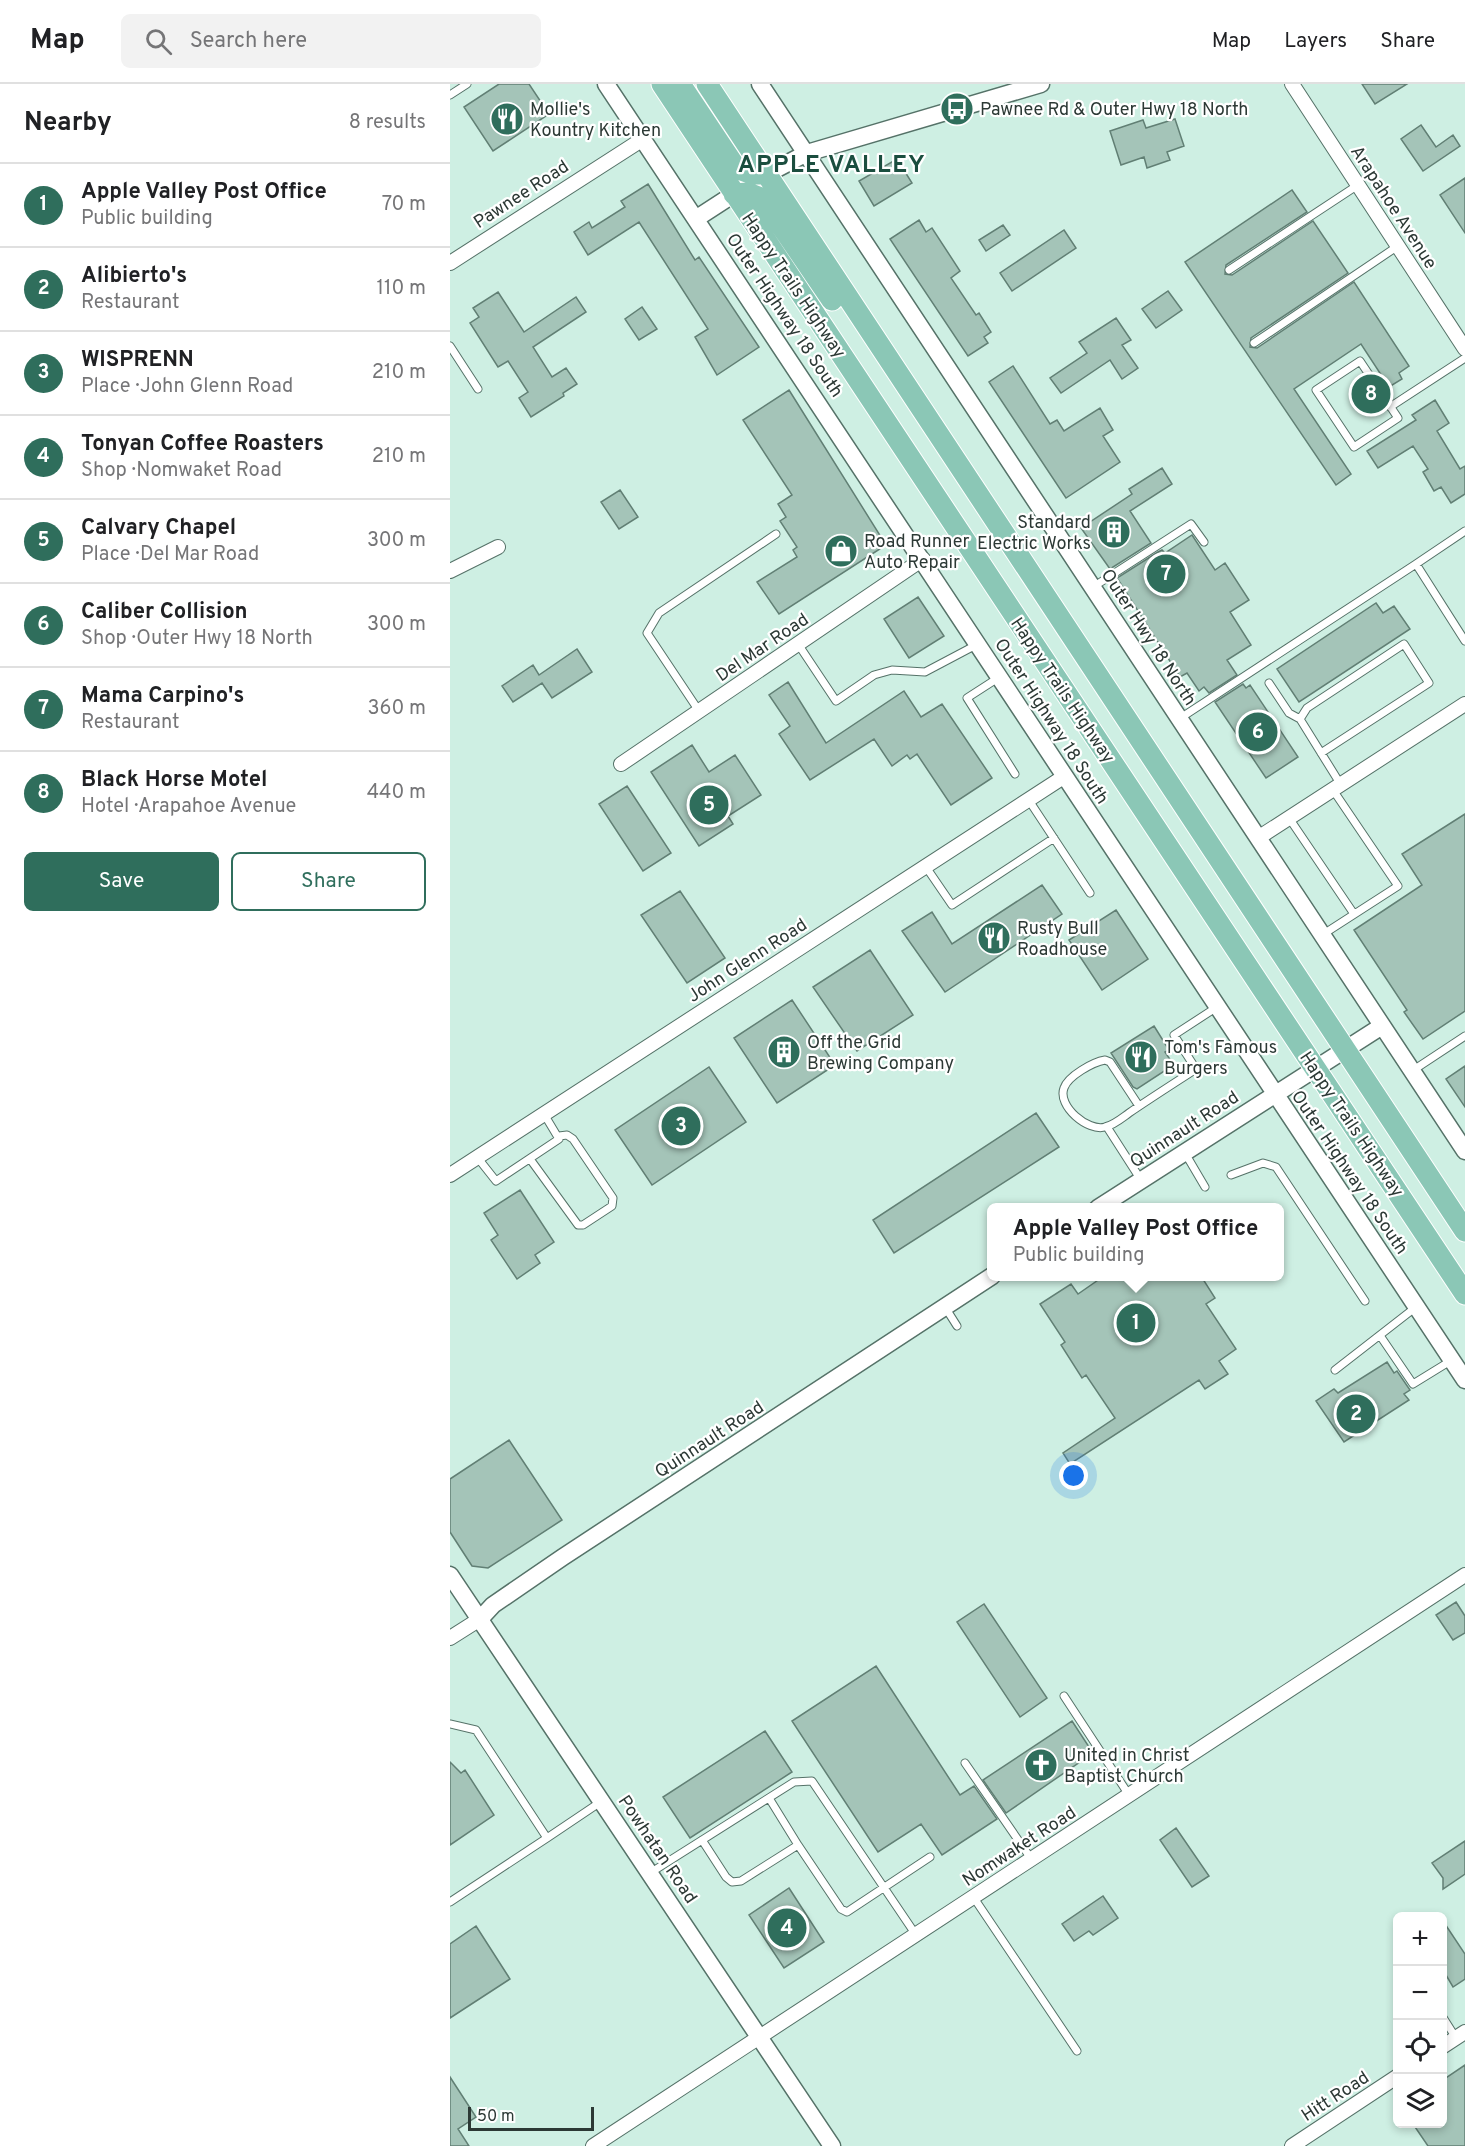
<!DOCTYPE html>
<meta charset="utf-8">
<style>
:root{--surface:#fff;--page:#f2f2f2;--text:#202124;--muted:#757577;--line:#e0e0e0;--accent:#2f6e5c}
body{margin:0;font-family:Overpass,sans-serif;background:var(--page);color:var(--text)}
.controls{position:absolute;right:18px;bottom:18px;display:grid;overflow:hidden;border-radius:9px;box-shadow:0 3px 9px #0003}
.controls button{width:54px;height:54px;display:grid;place-items:center;padding:0;border:0;border-bottom:2px solid var(--line);background:var(--surface);color:var(--text);font:30px sans-serif}
.scale{position:absolute;left:18px;bottom:15px;width:126px;box-sizing:border-box;padding-left:6px;border:3px solid #2c3935;border-top:0;font-size:16px;line-height:21px;white-space:nowrap;color:#2c3935;-webkit-text-stroke:4px #fff;paint-order:stroke}
.you{position:absolute;left:624px;top:1392px;width:21px;height:21px;margin:-15px;border:4px solid #fff;border-radius:50%;background:#1a73e8;box-shadow:0 0 0 9px #1a73e833}
.badge{display:grid;place-items:center;width:39px;height:39px;border-radius:50%;background:var(--accent);color:#fff;font-size:20px;font-weight:700}
.pin{position:absolute;translate:-50% -50%;border:3px solid #fff;box-shadow:0 2px 6px #0006}
.popup{position:absolute;left:537px;top:1119px;width:297px;height:78px;box-sizing:border-box;display:grid;place-content:center;border-radius:9px;background:var(--surface);filter:drop-shadow(0 2px 4px #0005);font-size:20px;white-space:nowrap;color:var(--muted)}
.popup b{font-size:22px;color:var(--text)}
.popup::after{content:'';position:absolute;left:50%;top:100%;margin-left:-12px;border:12px solid transparent;border-top-color:var(--surface)}
.list{margin:0;padding:0;list-style:none}
h2{display:flex;justify-content:space-between;align-items:center;height:78px;margin:0;padding:0 24px;font-size:26px}
h2 small{font-size:20px;font-weight:400;color:var(--muted)}
.list li{display:grid;grid-template-columns:39px 1fr auto;gap:18px;align-items:center;box-sizing:border-box;height:84px;padding:0 24px;border-top:2px solid var(--line)}
.list b{display:block;font-size:22px;white-space:nowrap}
.list p{margin:0;font-size:20px;white-space:nowrap;color:var(--muted)}
.list em{font-size:20px;font-style:normal;color:var(--muted)}
.actions{display:flex;gap:12px;padding:18px 24px}
.actions a{flex:1;padding:14px 0;border:2px solid var(--accent);border-radius:9px;text-align:center;font-size:21px;color:var(--accent)}
.actions .main{background:var(--accent);color:#fff}
.icon{flex:none;width:33px;height:33px;fill:none;stroke:currentColor;stroke-width:2;stroke-linecap:round;stroke-linejoin:round}
.map{position:relative;flex:none;width:1015px;height:2062px;overflow:hidden}
header{display:flex;align-items:center;gap:36px;box-sizing:border-box;height:84px;padding:0 30px;background:var(--surface);border-bottom:2px solid var(--line)}
header strong{font-size:28px}
nav{display:flex;gap:33px;margin-inline-start:auto;font-size:21px}
.search{width:420px;height:54px;background:var(--page);display:flex;align-items:center;gap:15px;box-sizing:border-box;padding:0 21px;border-radius:9px;color:var(--muted);font-size:22px}
main{display:flex}
aside{flex:1;background:var(--surface)}
.map>svg:first-child{display:block}
.building{fill:#a4c4b8;stroke:#617f74;stroke-width:1.5}
.lines{fill:none;stroke-linecap:round;stroke-linejoin:round}
.service-casing{stroke:#557268;stroke-width:9}
.minor-casing{stroke:#557268;stroke-width:16}
.tertiary-casing{stroke:#557268;stroke-width:19}
.primary-casing{stroke:#fff;stroke-width:23}
.service{stroke:#fff;stroke-width:7}
.minor{stroke:#fff;stroke-width:14}
.tertiary{stroke:#fff;stroke-width:16}
.primary{stroke:#8bc7b6;stroke-width:21}
.labels{text-anchor:middle;stroke-width:4.5;stroke-linejoin:round;paint-order:stroke}
.poi-label{font-size:18px;fill:#2c3935;stroke:#fff;text-anchor:start}
.street-label{font-size:18px;fill:#2c3935;stroke:#fff}
.district-label{font-size:24px;font-weight:bold;letter-spacing:1.5px;fill:#1b4e3f;stroke:#fff}
</style>
<header>
<strong>Map</strong>
<div class="search"><svg class="icon" aria-label="search" viewBox="0 0 24 24"><circle cx="10" cy="10" r="6"/><path d="M15 15l6 6"/></svg>Search here</div>
<nav><a>Map</a><a>Layers</a><a>Share</a></nav>
</header>
<main>
<aside>
<h2>Nearby<small>8 results</small></h2>
<ul class="list">
<li><span class="badge">1</span><div><b>Apple Valley Post Office</b><p>Public building</p></div><em>70 m</em></li>
<li><span class="badge">2</span><div><b>Alibierto's</b><p>Restaurant</p></div><em>110 m</em></li>
<li><span class="badge">3</span><div><b>WISPRENN</b><p>Place · John Glenn Road</p></div><em>210 m</em></li>
<li><span class="badge">4</span><div><b>Tonyan Coffee Roasters</b><p>Shop · Nomwaket Road</p></div><em>210 m</em></li>
<li><span class="badge">5</span><div><b>Calvary Chapel</b><p>Place · Del Mar Road</p></div><em>300 m</em></li>
<li><span class="badge">6</span><div><b>Caliber Collision</b><p>Shop · Outer Hwy 18 North</p></div><em>300 m</em></li>
<li><span class="badge">7</span><div><b>Mama Carpino's</b><p>Restaurant</p></div><em>360 m</em></li>
<li><span class="badge">8</span><div><b>Black Horse Motel</b><p>Hotel · Arapahoe Avenue</p></div><em>440 m</em></li>
</ul>
<div class="actions"><a class="main">Save</a><a>Share</a></div>
</aside>
<div class="map">
<svg width="1015" height="2062" viewBox="0 0 1015 2062">
<rect width="100%" height="100%" fill="#ceefe3"/>
<path class="building" d="M49 0H79L99 30 43 67 14 23Z
M912 0H957L925 20Z
M725 35 734 62 717 68 720 76 697 84 694 73 671 81 660 47 693 36 696 44Z
M971 41 986 63 1003 51 1010 62 973 87 951 55Z
M447 75 462 99 424 122 409 97Z
M1015 94V149L990 111Z
M198 100 245 176 249 173 309 263 267 291 245 253 258 245 189 138 138 171 124 148 139 138 142 144 175 123 171 117Z
M842 106 857 128 776 181 775 190 782 191 863 137 898 189 801 254 800 263 807 264 904 198 959 282 949 289 952 295 939 303 911 260 844 305 901 390 886 401 735 178Z
M469 136 476 148 482 144 510 187 501 194 526 231 529 229 541 248 534 253 538 259 518 272 440 155Z
M553 141 560 151 536 167 529 156Z
M614 146 626 164 562 207 550 189Z
M718 207 732 226 706 244 692 225Z
M48 208 74 248 126 213 136 228 83 263 102 293 116 284 127 300 113 309 114 312 81 333 69 314 78 308 58 277 48 283 20 239 29 233 23 224Z
M192 223 207 245 189 256 175 235Z
M666 234 681 256 672 261 688 284 672 295 660 276 611 309 600 294 637 269 629 258Z
M563 282 600 340 607 336 614 347 650 324 663 346 653 352 670 378 616 414 539 298Z
M339 306 436 461 329 530 307 498 347 473 343 466 347 463 330 437 336 433 328 420 342 411 293 336Z
M985 316 999 339 987 347 1010 385 1015 382V410L1001 419 991 403 984 407 973 388 978 385 963 362 928 384 917 367 966 336 962 331Z
M712 384 722 400 680 427 701 459 660 485 631 444 682 410 679 405Z
M170 406 188 433 169 445 151 418Z
M742 451 765 486 775 479 799 516 780 528 801 561 777 576 787 591 759 609 754 603 749 607 737 589 730 593 667 494 708 468 712 466 715 469Z
M468 513 494 552 459 574 434 535Z
M926 519 933 529 944 522 960 545 849 618 827 585Z
M127 565 142 588 102 614 92 599 63 618 52 602 83 581 89 591Z
M338 598 376 659 454 607 471 633 492 620 542 694 501 721 467 670 460 675 457 671 442 682 424 655 360 696 329 650 340 642 319 611Z
M793 600 796 604 800 601 848 673 816 694 765 618Z
M242 661 259 688 285 671 311 711 278 732 283 740 249 762 201 688Z
M177 702 221 769 193 787 149 720Z
M1015 730V927L973 955 954 928 957 926 904 846 972 801 952 770Z
M592 801 612 830 495 908 452 847 482 828 502 860Z
M230 807 275 874 237 899 191 831Z
M666 826 698 875 652 906 619 856Z
M420 866 463 931 407 967 363 903Z
M342 916 385 981 327 1019 284 954Z
M704 942 719 966 715 968 721 977 719 984 687 1005 683 1003 661 969Z
M1015 982V1023L996 995Z
M259 983 296 1038 202 1101 165 1046Z
M586 1029 609 1063 444 1169 423 1136Z
M70 1106 104 1158 85 1171 90 1179 67 1195 41 1156 48 1151 34 1129Z
M654 1192H751L765 1214 756 1220 786 1265 769 1277 778 1290 755 1305 749 1296 620 1380 613 1369 665 1334 636 1291 632 1294 611 1261 615 1258 590 1220 621 1200 628 1210Z
M937 1278 944 1289 947 1287 960 1306 954 1310 959 1316 894 1358 866 1317 884 1305 888 1309Z
M59 1356 112 1436 38 1484 22 1482 0 1448V1395Z
M1006 1518 1015 1532V1549L1003 1556 986 1531Z
M534 1520 597 1614 570 1633 507 1538Z
M426 1582 510 1711 524 1702 547 1735 492 1771 471 1740 428 1768 342 1637Z
M622 1637 643 1669 556 1729 533 1696Z
M315 1647 342 1688 240 1754 213 1713Z
M0 1678 11 1689 15 1686 44 1731 0 1761Z
M726 1744 759 1792 742 1803 710 1756Z
M1015 1757V1790L993 1805V1794L982 1779Z
M339 1804 374 1858 334 1884 299 1831Z
M653 1812 668 1834 643 1851 639 1847 624 1857 612 1840Z
M993 1837 1015 1870V1895L1003 1903 993 1886Z
M26 1842 60 1895 0 1934V1860Z
M1015 1981V2062H978L963 2040H993V1996Z
M0 1993 26 2033 8 2045 19 2062H0Z"/>
<g class="lines">
<defs>
<path id="service" d="M0 11 17 0
M779 186 908 101
M804 259 948 162
M0 262 28 305
M910 277 948 334 904 363 866 306Z
M940 323 1015 274
M966 480 1015 447
M643 503 741 440 754 458
M348 560 386 617 424 591 442 586 475 588 528 560
M548 594 517 614 565 690
M819 599 839 629 850 635 891 701
M249 627 197 549 209 529 326 450
M729 635 966 480 1015 557
M850 635 857 624 954 560 979 599 871 669
M578 715 640 809
M839 734 904 830
M476 783 502 821 604 754
M872 851 948 802 883 706
M962 987 1015 952
M689 1022 660 978 655 976C643 978 618 992 614 1004 607 1022 638 1048 655 1043 664 1041 672 1034 679 1029 701 1014 723 1000 746 985L724 951 767 923
M657 1043 691 1096
M735 1069 755 1103
M27 1073 46 1097 109 1055 94 1030
M80 1075 128 1141H133L162 1122 163 1114 123 1055 117 1051 109 1052
M781 1091 813 1079 826 1083 915 1217
M495 1223 507 1242
M931 1253 963 1300 1002 1276
M885 1286 966 1223
M614 1612 679 1711
M0 1640 26 1646 97 1754 152 1717
M515 1679 582 1776
M252 1756 276 1793 282 1798 291 1797 348 1761 319 1714
M348 1761 391 1825 397 1828 480 1773
M200 1789 344 1698 362 1697 466 1851
M524 1814 627 1967
M0 1818 97 1754
M992 1932 1006 1954"/>
<path id="minor" d="M842 0 1015 265
M0 179 193 55
M0 487 48 463
M171 680 473 475
M808 754 1015 620
M0 1091 615 692
M0 1554 30 1535
M992 1963 1015 1948
M143 2062 1015 1491
M842 2062 948 1992"/>
<path id="tertiary" d="M156 0 1015 1296
M310 0 1015 1067
M317 90 357 69 591 0
M247 134 284 110
M648 1124 932 942
M0 1491 382 2062
M30 1535 43 1521 113 1473 542 1192"/>
<path id="primary" d="M212 0 1015 1210
M230 0 286 84 302 90H317
M257 0 1015 1147
M284 110 298 109 313 115 382 216"/>
</defs>
<use href="#service" class="service-casing"/>
<use href="#minor" class="minor-casing"/>
<use href="#tertiary" class="tertiary-casing"/>
<use href="#primary" class="primary-casing"/>
<use href="#service" class="service"/>
<use href="#minor" class="minor"/>
<use href="#tertiary" class="tertiary"/>
<use href="#primary" class="primary"/>
</g>
<defs>
<symbol id="bus-disc" viewBox="-11 -11 22 22"><circle r="9.5" fill="#2f6e5c" stroke="#fff"/><path d="M-5-6H5V4H4V6H2V4H-2V6H-4V4H-5ZM-3.5-4V0h7V-4ZM-3.5 1.2v1.5H-2V1.2ZM2 1.2v1.5H3.5V1.2Z" fill="#fff"/></symbol>
<symbol id="restaurant-disc" viewBox="-11 -11 22 22"><circle r="9.5" fill="#2f6e5c" stroke="#fff"/><path d="M-5-6h1v4h1v-4h1v4h1v-4h1v5L-1.5 .5V6h-2V.5L-5-1ZM5-6V6H3V1.5H1.5Q1.5-4 5-6Z" fill="#fff"/></symbol>
<symbol id="building-disc" viewBox="-11 -11 22 22"><circle r="9.5" fill="#2f6e5c" stroke="#fff"/><path d="M-4-6H4V6H1V3H-1V6H-4ZM-2.5-4.3h1.7v1.8h-1.7ZM.8-4.3h1.7v1.8H.8ZM-2.5-1h1.7V.8h-1.7ZM.8-1h1.7V.8H.8Z" fill="#fff"/></symbol>
<symbol id="shop-disc" viewBox="-11 -11 22 22"><circle r="9.5" fill="#2f6e5c" stroke="#fff"/><path d="M-5-2.5h2.3a2.7 3.5 0 0 1 5.4 0H5L5.5 6h-11ZM-1.5-2.5h3a1.5 2.3 0 0 0-3 0Z" fill="#fff"/></symbol>
<symbol id="church-disc" viewBox="-11 -11 22 22"><circle r="9.5" fill="#2f6e5c" stroke="#fff"/><path d="M-1.2-6h2.4v3.5h3.3v2.4h-3.3V6h-2.4V-.1h-3.3v-2.4h3.3Z" fill="#fff"/></symbol>
</defs>
<g fill-rule="evenodd">
<use href="#bus-disc" x="488" y="6" width="38" height="38"/>
<use href="#restaurant-disc" x="38" y="16" width="38" height="38"/>
<use href="#building-disc" x="645" y="429" width="38" height="38"/>
<use href="#shop-disc" x="372" y="448" width="38" height="38"/>
<use href="#restaurant-disc" x="525" y="835" width="38" height="38"/>
<use href="#building-disc" x="315" y="949" width="38" height="38"/>
<use href="#restaurant-disc" x="672" y="954" width="38" height="38"/>
<use href="#church-disc" x="572" y="1662" width="38" height="38"/>
</g>
<g class="labels">
<g class="poi-label">
<text x="80" y="31">Mollie's<tspan x="80" dy="21">Kountry Kitchen</tspan></text>
<text x="530" y="31">Pawnee Rd &amp; Outer Hwy 18 North</text>
<text x="641" y="444" text-anchor="end">Standard<tspan x="641" dy="21">Electric Works</tspan></text>
<text x="414" y="463">Road Runner<tspan x="414" dy="21">Auto Repair</tspan></text>
<text x="567" y="850">Rusty Bull<tspan x="567" dy="21">Roadhouse</tspan></text>
<text x="357" y="964">Off the Grid<tspan x="357" dy="21">Brewing Company</tspan></text>
<text x="714" y="969">Tom's Famous<tspan x="714" dy="21">Burgers</tspan></text>
<text x="614" y="1677">United in Christ<tspan x="614" dy="21">Baptist Church</tspan></text>
</g>
<g class="street-label">
<text transform="translate(71 110) rotate(-33)" y="6">Pawnee Road</text>
<text transform="translate(944 123) rotate(57)" y="6">Arapahoe Avenue</text>
<text transform="translate(344 201) rotate(56)" y="6">Happy Trails Highway</text>
<text transform="translate(335 231) rotate(56)" y="6">Outer Highway 18 South</text>
<text transform="translate(699 553) rotate(57)" y="6">Outer Hwy 18 North</text>
<text transform="translate(312 563) rotate(-34)" y="6">Del Mar Road</text>
<text transform="translate(613 606) rotate(56)" y="6">Happy Trails Highway</text>
<text transform="translate(602 637) rotate(57)" y="6">Outer Highway 18 South</text>
<text transform="translate(297 876) rotate(-33)" y="6">John Glenn Road</text>
<text transform="translate(902 1040) rotate(56)" y="6">Happy Trails Highway</text>
<text transform="translate(734 1045) rotate(-33)" y="6">Quinnault Road</text>
<text transform="translate(900 1088) rotate(56)" y="6">Outer Highway 18 South</text>
<text transform="translate(259 1355) rotate(-33)" y="6">Quinnault Road</text>
<text transform="translate(569 1762) rotate(-33)" y="6">Nomwaket Road</text>
<text transform="translate(208 1765) rotate(56)" y="6">Powhatan Road</text>
<text transform="translate(885 2012) rotate(-33)" y="6">Hitt Road</text>
</g>
<g class="district-label">
<text x="382" y="88">APPLE VALLEY</text>
</g>
</g>
</svg>
<div class="controls">
<button>+</button>
<button>−</button>
<button><svg class="icon" aria-label="locate" viewBox="0 0 24 24"><circle cx="12" cy="12" r="6"/><path d="M12 2v4M12 18v4M2 12h4M18 12h4"/></svg></button>
<button><svg class="icon" aria-label="layers" viewBox="0 0 24 24"><path d="M12 4l9 5-9 5-9-5zM3 14l9 5 9-5"/></svg></button>
</div>
<div class="scale">50 m</div>
<div class="you"></div>
<div class="pin badge" style="left:686px;top:1239px">1</div>
<div class="popup"><b>Apple Valley Post Office</b>Public building</div>
<div class="pin badge" style="left:906px;top:1330px">2</div>
<div class="pin badge" style="left:231px;top:1042px">3</div>
<div class="pin badge" style="left:337px;top:1844px">4</div>
<div class="pin badge" style="left:259px;top:721px">5</div>
<div class="pin badge" style="left:808px;top:648px">6</div>
<div class="pin badge" style="left:716px;top:490px">7</div>
<div class="pin badge" style="left:921px;top:310px">8</div>
</div>
</main>
